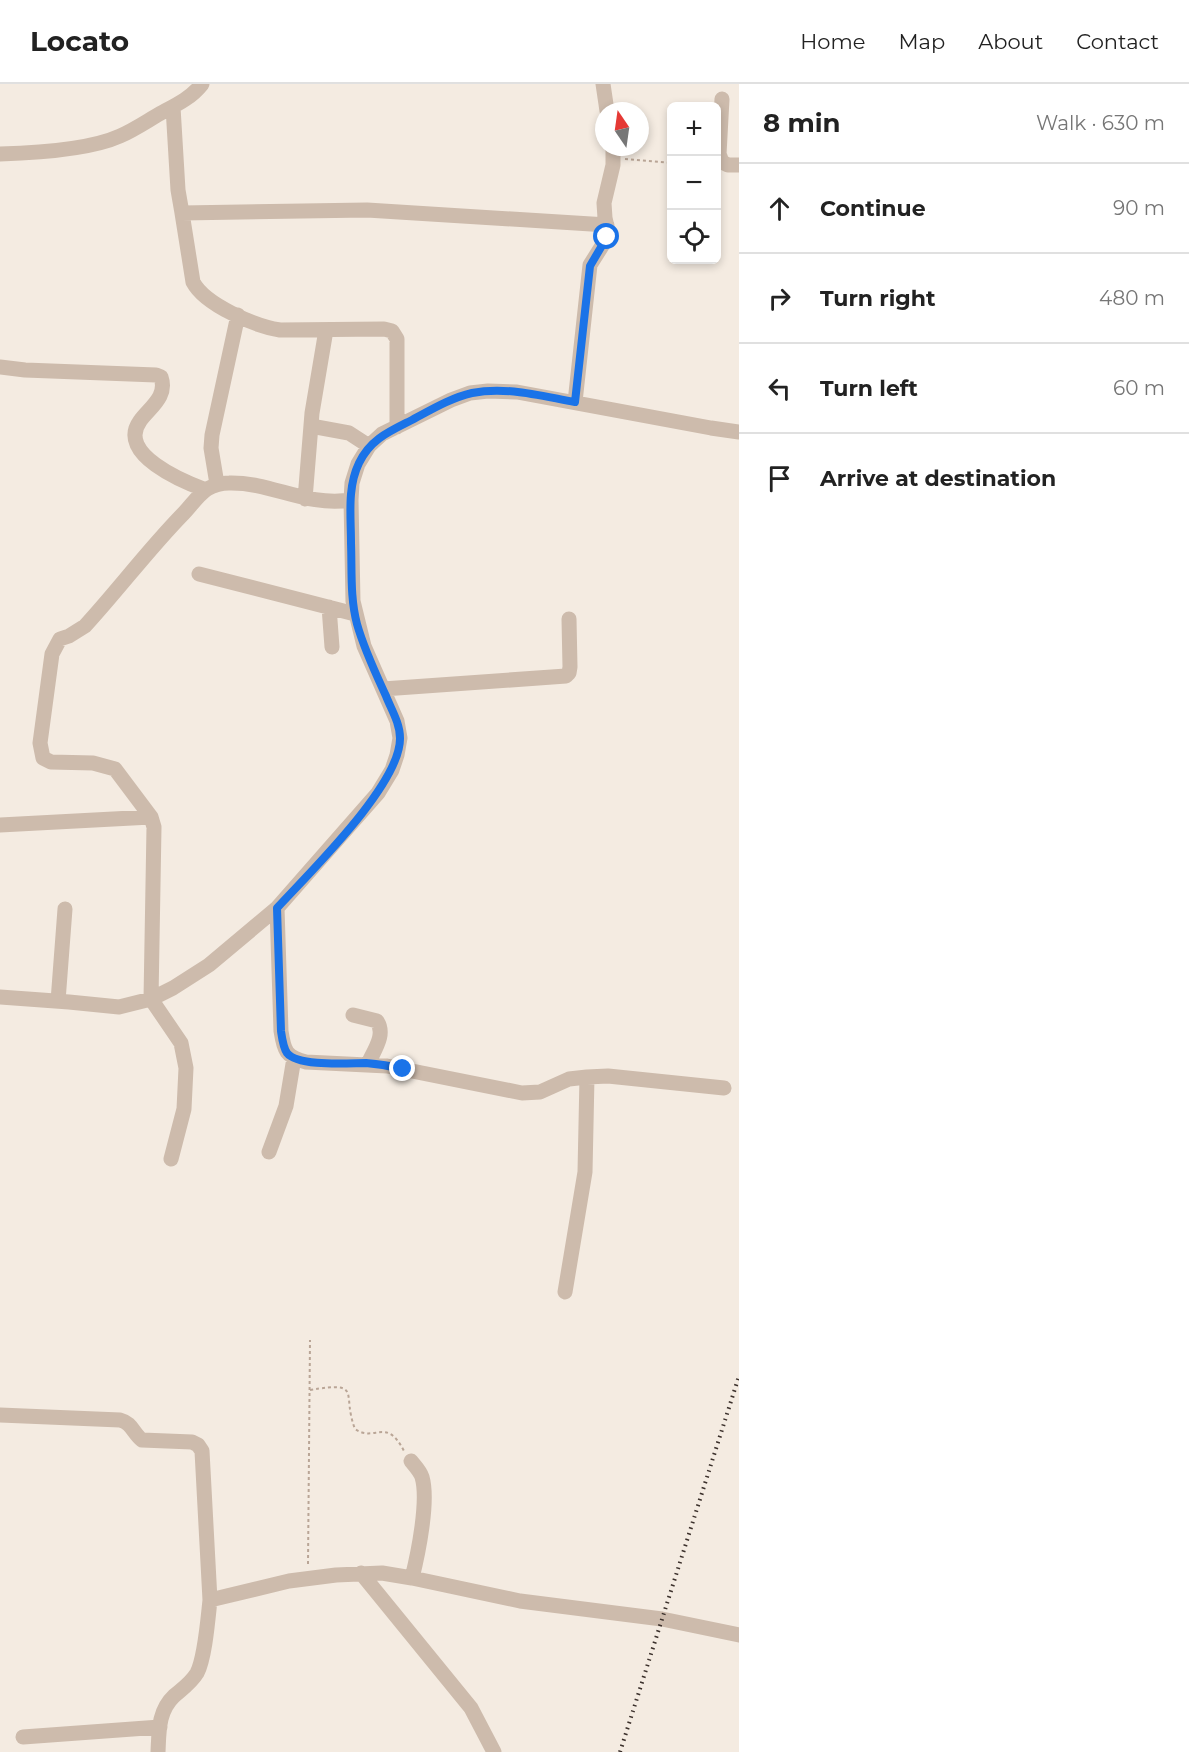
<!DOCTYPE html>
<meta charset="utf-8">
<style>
:root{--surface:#fff;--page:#f6f6f6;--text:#222;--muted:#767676;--line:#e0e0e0}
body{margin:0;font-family:Montserrat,sans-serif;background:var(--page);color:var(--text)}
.controls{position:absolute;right:18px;top:18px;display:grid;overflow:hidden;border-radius:9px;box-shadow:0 3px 9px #0003}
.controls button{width:54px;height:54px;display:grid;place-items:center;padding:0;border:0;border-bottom:2px solid var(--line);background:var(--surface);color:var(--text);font:30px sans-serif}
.compass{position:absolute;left:595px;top:18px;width:54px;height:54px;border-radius:50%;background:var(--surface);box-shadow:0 3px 9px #0003;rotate:347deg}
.stop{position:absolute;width:18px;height:18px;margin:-14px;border:4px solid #1a73e8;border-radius:50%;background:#fff}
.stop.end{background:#1a73e8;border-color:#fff;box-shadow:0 2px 6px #0008}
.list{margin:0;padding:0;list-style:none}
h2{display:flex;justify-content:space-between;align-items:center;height:78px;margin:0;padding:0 24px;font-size:26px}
h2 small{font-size:20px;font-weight:400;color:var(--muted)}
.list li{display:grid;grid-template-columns:39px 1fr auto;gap:18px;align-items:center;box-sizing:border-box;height:90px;padding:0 24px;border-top:2px solid var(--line)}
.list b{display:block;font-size:22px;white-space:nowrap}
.list em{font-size:20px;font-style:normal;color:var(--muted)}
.icon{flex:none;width:33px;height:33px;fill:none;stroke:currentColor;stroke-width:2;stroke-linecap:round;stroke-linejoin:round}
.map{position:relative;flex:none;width:739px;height:1668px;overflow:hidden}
header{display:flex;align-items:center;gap:36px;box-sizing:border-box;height:84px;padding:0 30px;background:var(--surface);border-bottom:2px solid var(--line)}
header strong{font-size:28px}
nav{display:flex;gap:33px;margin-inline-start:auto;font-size:21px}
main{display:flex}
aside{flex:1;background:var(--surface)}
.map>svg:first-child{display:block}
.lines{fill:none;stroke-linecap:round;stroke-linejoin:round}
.path{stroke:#b9a596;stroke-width:2;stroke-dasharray:3 3;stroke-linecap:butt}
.minor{stroke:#cdbbac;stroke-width:15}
.rail{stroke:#3b302b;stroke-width:4;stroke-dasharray:1.5 4.5;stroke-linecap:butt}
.route{stroke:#1a73e8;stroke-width:8}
</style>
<header>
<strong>Locato</strong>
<nav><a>Home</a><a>Map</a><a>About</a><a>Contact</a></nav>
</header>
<main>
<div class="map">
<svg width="739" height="1668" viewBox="0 0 739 1668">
<rect width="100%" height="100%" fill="#f4ebe1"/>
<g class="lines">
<path class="path" d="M625 75 672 79
M310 1306C364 1297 341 1309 355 1345 375 1359 386 1332 404 1367
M308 1480 310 1256"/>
<path class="minor" d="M603 0 607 27
M722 15 719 70 722 78 728 81H739
M173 23 178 106 182 129 367 126 607 141
M0 70C34 69 89 66 120 52 134 46 147 37 161 29 176 21 191 14 202 0
M182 129 193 198C205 221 255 242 280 246L384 245 392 247 397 255V343
M0 283 25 286 156 291 161 293C168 313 149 324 140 337 116 370 184 398 206 406
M575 318 590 181 607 154 608 147 605 134 604 119 613 81V63
M311 342 349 349 369 362
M217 400 211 364 212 351 238 231
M305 415 312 329 326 246
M199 490 355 530
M329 523 332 563
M383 605 566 592 569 589 570 583 569 535
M0 741 151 733
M277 824 281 947C284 967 286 973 306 978L387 982 522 1009 540 1008 569 995 587 993 608 992 724 1004
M0 913 69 918 119 923 151 915 173 904 209 881 277 824 378 709 392 686 397 671 400 654 397 637 364 562 353 517 351 416 352 399 358 380 369 362 382 350 451 316 470 309 488 307 517 308 711 344 739 348
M58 917 65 825
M353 931 377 937C386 951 374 966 368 980
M269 1068 286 1022 294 974
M171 1075 184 1025 186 984 181 959 151 915 154 743 151 733 115 685 93 679 51 678 43 674 40 659 52 570 60 555 69 552 85 542C118 506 148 466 182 431 190 423 198 411 207 405 214 401 221 399 229 399 272 398 305 423 351 416
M565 1208 585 1088 587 993
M0 1331 120 1336C132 1339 133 1349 142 1356L192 1358 198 1361 202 1367 210 1516C208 1534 205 1574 197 1589 191 1599 182 1605 174 1612 158 1627 159 1648 158 1668
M411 1377C415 1382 420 1387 422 1393 429 1417 418 1470 412 1494
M361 1489 471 1624 494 1668
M210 1516 289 1497 336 1491 382 1489 412 1494 520 1517 662 1535 739 1551
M23 1653 160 1643"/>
<path class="rail" d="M620 1668 739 1292"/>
</g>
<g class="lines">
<path class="route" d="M403 985C391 982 378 980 366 979 349 979 298 983 287 969 283 963 282 954 281 947L277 824C309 789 401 700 400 654 400 639 391 625 386 612 375 588 364 565 357 540 350 514 352 486 351 459 351 432 347 404 359 379 370 356 388 348 410 337 429 327 450 314 472 309 506 302 541 312 575 318L590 182 607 153"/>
</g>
</svg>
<div class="controls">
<button>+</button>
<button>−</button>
<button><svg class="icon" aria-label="locate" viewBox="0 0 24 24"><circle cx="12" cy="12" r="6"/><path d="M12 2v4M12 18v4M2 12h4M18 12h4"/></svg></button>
</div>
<svg class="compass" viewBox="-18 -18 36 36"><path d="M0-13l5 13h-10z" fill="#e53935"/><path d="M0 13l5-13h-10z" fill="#767676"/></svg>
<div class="stop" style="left:607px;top:153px"></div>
<div class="stop end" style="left:403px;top:985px"></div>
</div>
<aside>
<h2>8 min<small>Walk · 630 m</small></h2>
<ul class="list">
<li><svg class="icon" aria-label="ahead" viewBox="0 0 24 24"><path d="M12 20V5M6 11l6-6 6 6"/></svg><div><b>Continue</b></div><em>90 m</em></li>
<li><svg class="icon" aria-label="right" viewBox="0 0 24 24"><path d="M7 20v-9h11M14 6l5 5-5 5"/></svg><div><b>Turn right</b></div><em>480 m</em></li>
<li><svg class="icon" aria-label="left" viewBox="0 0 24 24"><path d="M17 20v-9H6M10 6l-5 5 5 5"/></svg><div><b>Turn left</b></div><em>60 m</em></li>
<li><svg class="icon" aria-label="arrive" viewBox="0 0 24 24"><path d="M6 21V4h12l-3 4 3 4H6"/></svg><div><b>Arrive at destination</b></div></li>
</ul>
</aside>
</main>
